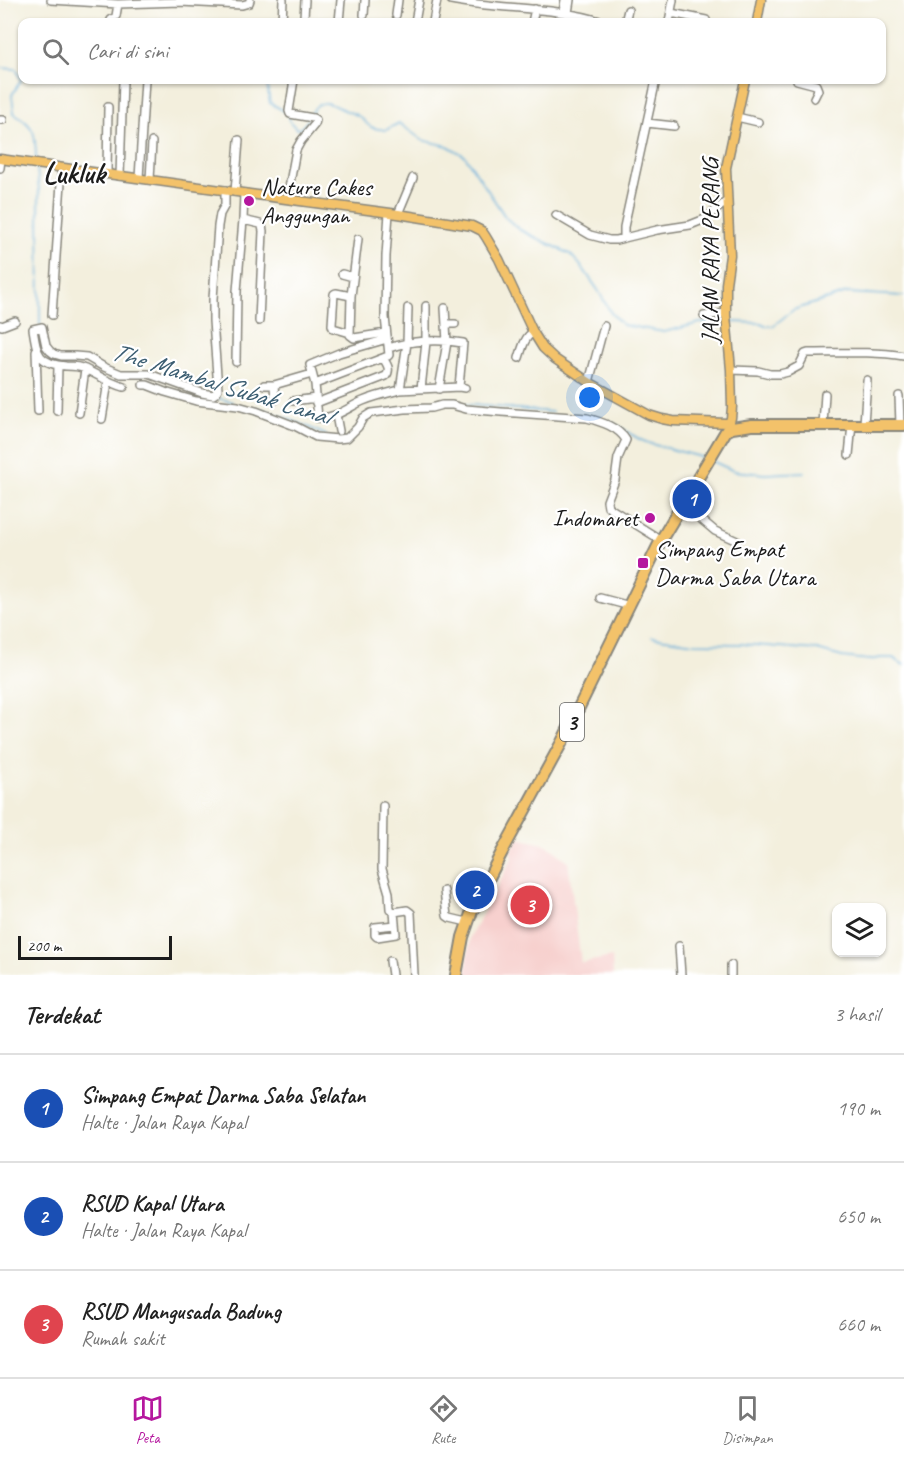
<!DOCTYPE html>
<html lang="id">
<meta charset="utf-8">
<style>
:root{--surface:#fff;--page:#f2f2f2;--text:#222;--muted:#767676;--line:#e0e0e0;--accent:#b5179e}
body{margin:0;font-family:Caveat,sans-serif;background:var(--page);color:var(--text)}
.controls{position:absolute;right:18px;bottom:18px;display:grid;overflow:hidden;border-radius:12px;box-shadow:0 2px 4px #0004}
.controls button{width:54px;height:54px;display:grid;place-items:center;padding:0;border:0;border-bottom:2px solid var(--line);background:var(--surface);color:var(--text);font:30px sans-serif}
.scale{position:absolute;left:18px;bottom:15px;width:154px;box-sizing:border-box;padding-left:6px;border:3px solid #1c1c1c;border-top:0;font-size:16px;line-height:21px;white-space:nowrap;color:#1c1c1c;-webkit-text-stroke:4px #fff;paint-order:stroke}
.you{position:absolute;left:590px;top:398px;width:21px;height:21px;margin:-15px;border:4px solid #fff;border-radius:50%;background:#1a73e8;box-shadow:0 0 0 9px #1a73e833}
.badge{display:grid;place-items:center;width:39px;height:39px;border-radius:50%;background:var(--accent);color:#fff;font-size:20px;font-weight:700}
.pin{position:absolute;translate:-50% -50%;border:3px solid #fff;box-shadow:0 2px 6px #0006}
.list{margin:0;padding:0;list-style:none}
h2{display:flex;justify-content:space-between;align-items:center;height:78px;margin:0;padding:0 24px;font-size:26px}
h2 small{font-size:20px;font-weight:400;color:var(--muted)}
.list li{display:grid;grid-template-columns:39px 1fr auto;gap:18px;align-items:center;box-sizing:border-box;height:108px;padding:0 24px;border-top:2px solid var(--line)}
.list b{display:block;font-size:22px;white-space:nowrap}
.list p{margin:0;font-size:20px;white-space:nowrap;color:var(--muted)}
.list em{font-size:20px;font-style:normal;color:var(--muted)}
.icon{flex:none;width:33px;height:33px;fill:none;stroke:currentColor;stroke-width:2;stroke-linecap:round;stroke-linejoin:round}
.map{position:relative;flex:none;width:904px;height:975px;overflow:hidden}
.search{position:absolute;background:var(--surface);box-shadow:0 2px 4px #0004;left:18px;right:18px;top:18px;height:66px;display:flex;align-items:center;gap:15px;box-sizing:border-box;padding:0 21px;border-radius:12px;color:var(--muted);font-size:22px}
.sheet{height:402px;background:var(--surface)}
nav{display:flex;justify-content:space-around;align-items:center;box-sizing:border-box;height:84px;border-top:2px solid var(--line);background:var(--surface);font-size:16px;color:var(--muted)}
nav a{display:grid;justify-items:center;gap:3px}
nav .on{color:var(--accent)}
.map>svg:first-child{display:block}
.built{fill:#f7d0ce}
.lines{fill:none;stroke-linecap:round;stroke-linejoin:round}
.stream{stroke:#60acd9;stroke-width:1.5}
.minor-casing{stroke:#88867c;stroke-width:10}
.major-casing{stroke:#88867c;stroke-width:11}
.highway-casing{stroke:#88867c;stroke-width:14}
.minor{stroke:#fff;stroke-width:7}
.major{stroke:#f3c26a;stroke-width:8}
.highway{stroke:#f3c26a;stroke-width:10}
.poi-dot{fill:#b5179e;stroke:#fff;stroke-width:2}
.labels{text-anchor:middle;stroke-width:4.5;stroke-linejoin:round;paint-order:stroke}
.shield{fill:#fff;stroke:#606060;stroke-width:1.5}
.shield-label{font-size:22px;font-weight:bold;fill:#1c1c1c}
.poi-label{font-size:24px;fill:#1c1c1c;stroke:#fff;text-anchor:start}
.street-label{font-size:24px;fill:#1c1c1c;stroke:#fff}
.water-label{font-size:26px;font-style:italic;fill:#3b5d71;stroke:#fff}
.district-label{font-size:30px;font-weight:bold;fill:#1c1c1c;stroke:#fff}
</style>
<div class="map">
<svg width="904" height="975" viewBox="0 0 904 975">
<rect width="100%" height="100%" fill="#fff"/>
<filter id="ink" filterUnits="userSpaceOnUse"><feTurbulence type="fractalNoise" baseFrequency=".0167" numOctaves="2"/><feDisplacementMap in="SourceGraphic" scale="12" xChannelSelector="R" yChannelSelector="G"/><feConvolveMatrix kernelMatrix="1 2 1 2 8 2 1 2 1" color-interpolation-filters="sRGB"/></filter>
<filter id="wash" filterUnits="userSpaceOnUse"><feTurbulence type="fractalNoise" baseFrequency=".008" numOctaves="4" result="noise"/><feDisplacementMap in="SourceGraphic" scale="24" xChannelSelector="R" yChannelSelector="G"/><feGaussianBlur stdDeviation="1.35" result="paint"/><feColorMatrix in="noise" values="0 0 0 0 0 0 0 0 0 0 0 0 0 0 0 0 0 1.4 0 .05"/><feComposite in="paint" operator="in"/></filter>
<g filter="url(#wash)">
<rect width="100%" height="100%" fill="#f3efdd"/>
<path class="built" d="M518 838 547 845 568 861 581 963 612 957 613 975H466L470 937 514 855 511 853Z"/>
<g class="lines">
<path class="stream" d="M0 68 16 69 21 80 12 95 14 113C37 128 35 134 36 159
M235 80H242
M262 80 267 85 270 103 286 112
M289 116 290 122 297 129 301 128 308 120
M310 116C317 98 328 102 342 109 348 112 354 113 360 117 364 120 367 125 371 127 375 129 381 129 386 130L399 123 422 140 448 146 465 156 506 218 520 230 570 254 582 267 598 290 611 313 623 325 664 332 700 323 724 322
M37 167 39 191 40 325
M731 322 761 323 767 326H773L793 310 847 293 904 296
M214 397 233 402
M461 404 552 412
M258 408 299 423 326 435
M607 421 612 423 641 440 651 444 705 458
M712 461 734 471 765 474 804 472
M652 637 695 643 741 644 817 650 842 657 869 660 881 658H893L904 665"/>
</g>
</g>
<g filter="url(#ink)">
<g class="lines">
<defs>
<path id="minor" d="M51 0 118 4 180 2 242 5 249 3 250 0
M451 0C502 10 554 6 603 22
M563 12 565 0
M568 13 570 0
M671 13 706 20
M364 15 365 0
M396 15 398 0
M304 17 305 0
M110 22 111 20 116 16 118 4
M282 22 283 0
M339 22 341 0
M415 22 419 0
M433 22 437 0
M532 22 535 9
M625 22 628 10
M669 22 673 0
M797 80 816 85 818 90 814 98
M737 117 758 122
M0 120H3
M647 123 674 126
M0 168 1 159
M107 174 108 107
M120 176 123 80
M139 178 145 80
M150 180 152 142
M235 192 239 140
M287 199 296 150 301 141 315 124 316 120 313 118 290 114 289 111 294 80
M398 214 413 178
M556 215 590 235 609 240H616L657 230 690 225 705 219 727 201
M243 220 260 224 262 226 263 231 259 321
M624 238V227L656 80
M358 239 351 296 350 335 354 338 386 333
M342 274 353 277
M52 315 62 168
M704 316 726 313
M446 324H455
M0 325 2 326 15 321
M350 333 333 328 332 325 334 294 336 293 351 296
M387 339 339 353 310 365 315 384 318 418C335 419 349 407 363 401 375 396 388 393 400 390L407 343 408 308
M389 348C411 340 440 339 463 343L459 387
M36 351 38 411
M519 358C522 349 524 338 533 332
M236 362 237 291 243 220 244 193
M731 370 758 371 770 374H780L788 372 799 366 805 354 808 353C840 353 872 351 904 356
M589 382 604 326
M315 384 388 356 389 355 385 317 386 256 389 213
M143 385H147L165 392 196 401 238 406 256 411 295 426 316 437 338 439 347 438 358 427 363 418 371 413 405 409 431 408 442 405H452L466 409 501 412 587 418C602 422 618 427 626 440L618 458 615 480 607 501 608 507 661 540
M264 385H274L312 374
M274 385 275 400
M124 387C109 383 98 375 85 369 79 366 72 366 66 366 38 364 37 354 33 329L42 327 46 346 50 351 54 354 61 356H75L87 357 104 367 121 374H149L202 393 213 395 216 393 218 389 213 321V299L218 226 220 214 225 205V190
M421 389 426 342V306
M439 389 447 342 445 308
M400 390 459 387 465 388
M899 396 900 425
M293 401 316 398
M316 403 386 376C391 370 387 364 383 358
M57 411 58 365
M79 413 85 369
M336 415 339 431
M102 419 108 382
M864 424 867 380
M823 425 825 394
M849 455 852 424
M683 504 715 531 737 541
M600 598 630 606
M383 806 382 869 389 893 390 909 394 912 396 934 377 937 375 935V927L395 925
M444 891 447 916 450 918 467 922
M394 912 407 910 411 913 414 975
M679 946 681 975
M390 961 392 975
M731 965V975"/>
<path id="major" d="M757 22 761 0
M0 159 300 201 398 214 472 226 482 231 486 237 499 259 533 332 543 348 555 359 589 382 649 415 662 419 673 421 727 423 732 428
M729 424 731 418 732 407 731 370 726 315V284L730 255 726 168 745 80"/>
<path id="highway" d="M456 975 463 937 472 911 502 852 562 742 661 540 726 431 732 428 752 425H904"/>
</defs>
<use href="#minor" class="minor-casing"/>
<use href="#major" class="major-casing"/>
<use href="#highway" class="highway-casing"/>
<use href="#minor" class="minor"/>
<use href="#major" class="major"/>
<use href="#highway" class="highway"/>
</g>
</g>
<g class="poi-dot">
<circle cx="249" cy="201" r="6"/>
<circle cx="650" cy="518" r="6"/>
<rect x="637" y="557" width="12" height="12" rx="3"/>
</g>
<g class="labels">
<rect class="shield" x="560" y="703" width="24" height="38" rx="4.5"/>
<g class="shield-label">
<text x="572" y="730">3</text>
</g>
<g class="poi-label">
<text x="261" y="195">Nature Cakes<tspan x="261" dy="28">Anggungan</tspan></text>
<text x="638" y="526" text-anchor="end">Indomaret</text>
<text x="655" y="557">Simpang Empat<tspan x="655" dy="28">Darma Saba Utara</tspan></text>
</g>
<g class="street-label">
<text transform="translate(710 251) rotate(-90)" y="8">JALAN RAYA PERANG</text>
</g>
<g class="water-label">
<text transform="translate(221 383) rotate(17)" y="9">The Mambal Subak Canal</text>
</g>
<g class="district-label">
<text x="74" y="183">Lukluk</text>
</g>
</g>
</svg>
<div class="controls">
<button><svg class="icon" aria-label="layers" viewBox="0 0 24 24"><path d="M12 4l9 5-9 5-9-5zM3 14l9 5 9-5"/></svg></button>
</div>
<div class="scale">200 m</div>
<div class="you"></div>
<div class="pin badge" style="left:692px;top:499px;background:#1a4fb4">1</div>
<div class="pin badge" style="left:475px;top:890px;background:#1a4fb4">2</div>
<div class="pin badge" style="left:530px;top:905px;background:#e0444e">3</div>
<div class="search"><svg class="icon" aria-label="search" viewBox="0 0 24 24"><circle cx="10" cy="10" r="6"/><path d="M15 15l6 6"/></svg>Cari di sini</div>
</div>
<section class="sheet">
<h2>Terdekat<small>3 hasil</small></h2>
<ul class="list">
<li><span class="badge" style="background:#1a4fb4">1</span><div><b>Simpang Empat Darma Saba Selatan</b><p>Halte · Jalan Raya Kapal</p></div><em>190 m</em></li>
<li><span class="badge" style="background:#1a4fb4">2</span><div><b>RSUD Kapal Utara</b><p>Halte · Jalan Raya Kapal</p></div><em>650 m</em></li>
<li><span class="badge" style="background:#e0444e">3</span><div><b>RSUD Mangusada Badung</b><p>Rumah sakit</p></div><em>660 m</em></li>
</ul>
</section>
<nav>
<a class="on"><svg class="icon" aria-label="map" viewBox="0 0 24 24"><path d="M3 6l6-2 6 2 6-2v14l-6 2-6-2-6 2zM9 4v14M15 6v14"/></svg>Peta</a>
<a><svg class="icon" aria-label="directions" viewBox="0 0 24 24"><path d="M12 3l9 9-9 9-9-9zM9 14v-3h6M13 9l2 2-2 2"/></svg>Rute</a>
<a><svg class="icon" aria-label="saved" viewBox="0 0 24 24"><path d="M7 4h10v16l-5-4-5 4z"/></svg>Disimpan</a>
</nav>
